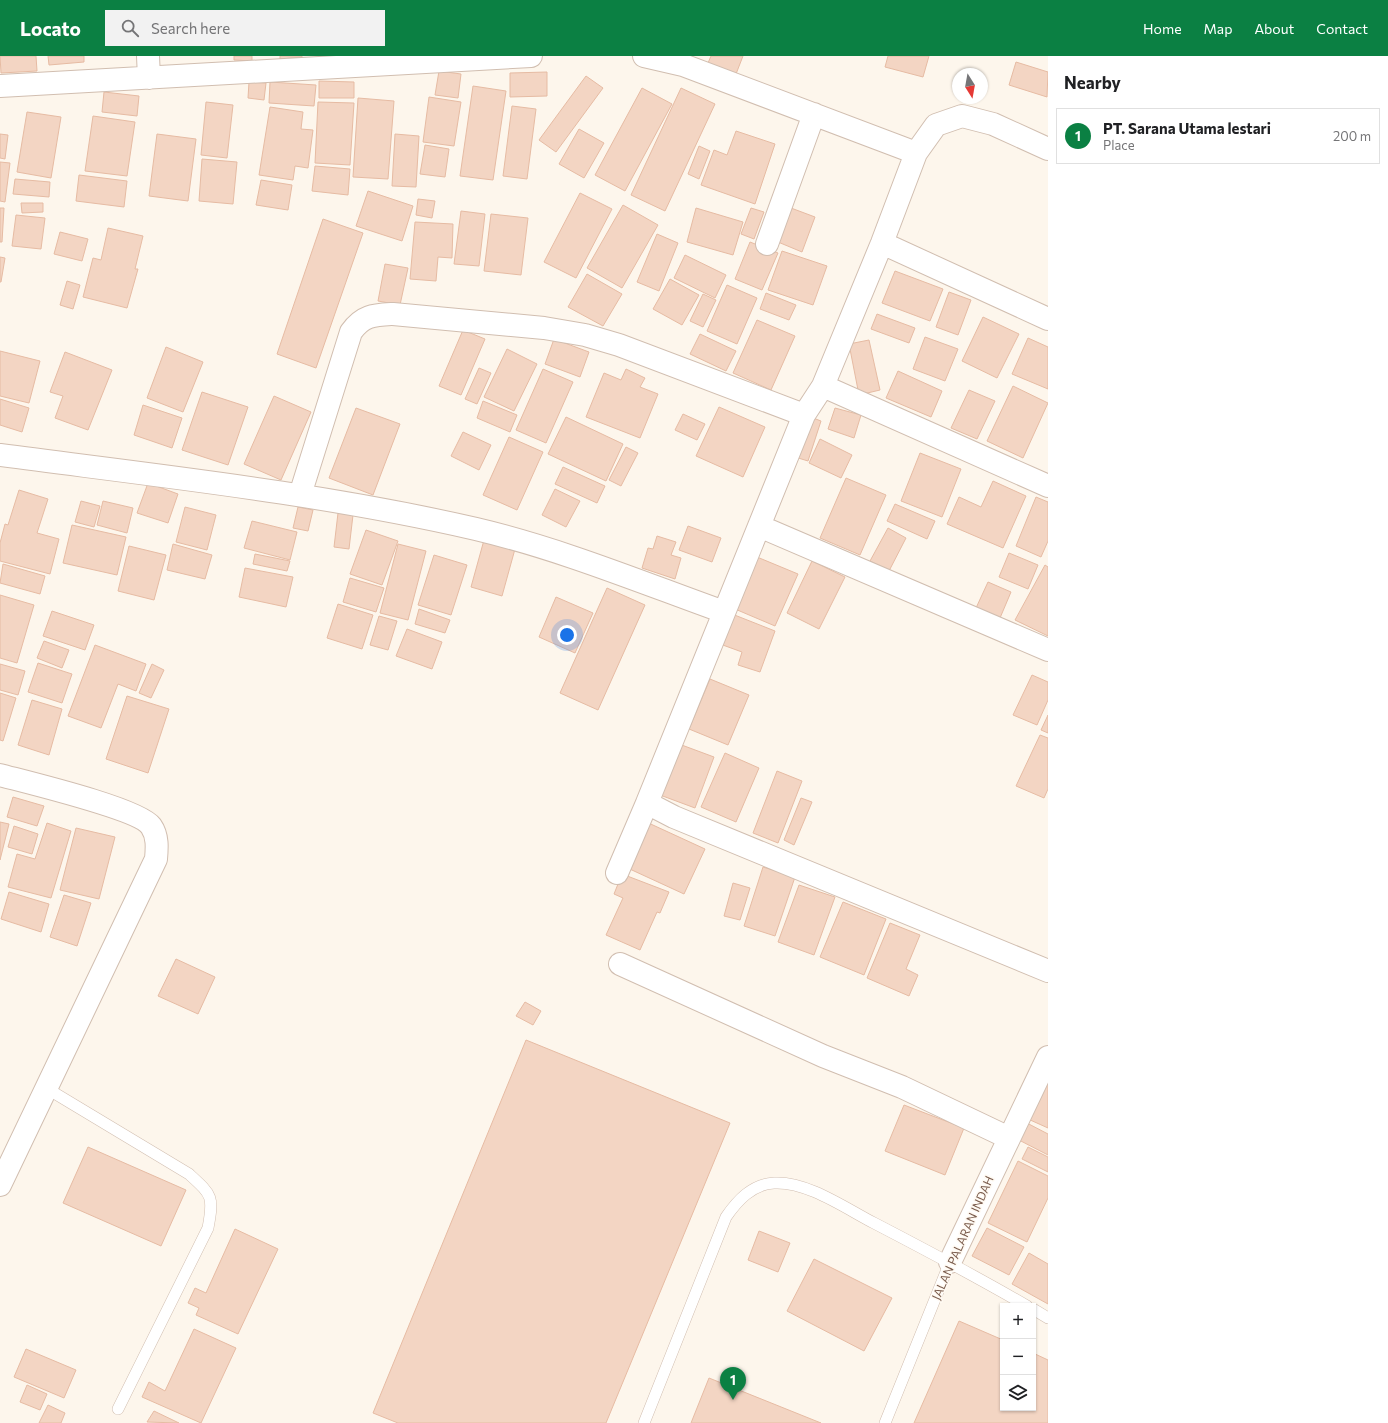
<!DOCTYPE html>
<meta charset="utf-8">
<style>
:root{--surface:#fff;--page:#f2f2f2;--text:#202124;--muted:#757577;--line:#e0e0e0;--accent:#0b8043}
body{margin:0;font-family:Commissioner,sans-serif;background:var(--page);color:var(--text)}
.controls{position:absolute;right:12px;bottom:12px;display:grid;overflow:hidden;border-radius:0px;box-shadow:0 1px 3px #0004}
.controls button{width:36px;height:36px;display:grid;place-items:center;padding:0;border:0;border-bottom:1px solid var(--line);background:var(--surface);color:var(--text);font:20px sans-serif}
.compass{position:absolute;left:952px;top:12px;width:36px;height:36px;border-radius:50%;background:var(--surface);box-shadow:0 1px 3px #0004;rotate:169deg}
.you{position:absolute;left:567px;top:579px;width:14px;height:14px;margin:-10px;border:3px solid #fff;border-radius:50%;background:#1a73e8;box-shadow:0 0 0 6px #1a73e833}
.badge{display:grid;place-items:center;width:26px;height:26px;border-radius:50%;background:var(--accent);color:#fff;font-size:13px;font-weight:700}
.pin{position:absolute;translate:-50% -33px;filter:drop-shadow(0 1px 2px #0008)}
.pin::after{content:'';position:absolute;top:21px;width:14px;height:12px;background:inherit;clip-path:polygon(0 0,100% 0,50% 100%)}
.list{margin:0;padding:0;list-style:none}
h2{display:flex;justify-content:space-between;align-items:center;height:52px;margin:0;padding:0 16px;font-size:17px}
h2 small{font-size:13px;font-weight:400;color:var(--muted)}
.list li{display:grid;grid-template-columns:26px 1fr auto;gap:12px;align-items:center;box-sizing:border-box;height:56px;margin:0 8px 8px;padding:0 8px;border:1px solid var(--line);border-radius:0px}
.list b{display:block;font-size:15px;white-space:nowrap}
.list p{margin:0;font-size:13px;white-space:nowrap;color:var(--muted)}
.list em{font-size:13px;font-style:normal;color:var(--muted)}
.icon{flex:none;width:22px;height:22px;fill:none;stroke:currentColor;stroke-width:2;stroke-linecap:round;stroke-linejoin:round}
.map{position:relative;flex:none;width:1048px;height:1367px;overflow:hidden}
header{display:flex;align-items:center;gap:24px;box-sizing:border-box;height:56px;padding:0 20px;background:var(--accent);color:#fff}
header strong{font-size:19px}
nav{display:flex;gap:22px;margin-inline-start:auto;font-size:14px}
.search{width:280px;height:36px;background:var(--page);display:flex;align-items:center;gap:10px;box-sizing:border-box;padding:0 14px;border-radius:0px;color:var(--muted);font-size:15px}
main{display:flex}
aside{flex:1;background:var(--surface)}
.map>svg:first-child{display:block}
.building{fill:#f3d5c3;stroke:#e6bba3}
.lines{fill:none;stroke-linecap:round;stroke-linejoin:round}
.service-casing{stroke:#d1beb0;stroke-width:12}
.minor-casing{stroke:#d1beb0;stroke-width:24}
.service{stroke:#fff;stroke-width:11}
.minor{stroke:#fff;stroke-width:22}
.labels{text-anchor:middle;stroke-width:3;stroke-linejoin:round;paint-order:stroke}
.street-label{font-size:12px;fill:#7a5c4d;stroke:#fffaf3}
</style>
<header>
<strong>Locato</strong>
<div class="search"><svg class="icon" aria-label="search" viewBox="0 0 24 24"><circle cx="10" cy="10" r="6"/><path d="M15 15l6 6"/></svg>Search here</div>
<nav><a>Home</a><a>Map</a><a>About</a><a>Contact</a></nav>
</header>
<main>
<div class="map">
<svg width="1048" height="1367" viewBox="0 0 1048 1367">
<rect width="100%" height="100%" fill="#fdf6ec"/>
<path class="building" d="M0 0H36L37 15 1 17Z
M48 0H84V6L49 9Z
M234 0H252V5L234 4Z
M280 0H302V1L280 3Z
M711 0H743L736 18 708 7Z
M888 0H929L923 21 885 11Z
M1016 6 1048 16 1047 41 1009 29Z
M439 15 461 18 458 42 435 39Z
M547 16V40L510 41V17Z
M586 20 603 32 556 96 539 84Z
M319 25 354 26V42H319Z
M249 26 266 27 264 44 248 42Z
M270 26 316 29 314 50 269 47Z
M473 30 506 35 493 124 460 120Z
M642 32 672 48 625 135 595 119Z
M681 32 715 48 665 155 631 139Z
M104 36 139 40 137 60 102 56Z
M429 41 461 46 454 90 423 86Z
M358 42 394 45 388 123 353 121Z
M206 46 233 49 227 102 201 99Z
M318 46 354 47 350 109 315 107Z
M512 50 536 53 527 123 503 120Z
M270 51 303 56 301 73 313 74 308 112 295 110 293 124 259 119Z
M27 56 61 61 51 122 17 116Z
M93 60 135 66 127 120 85 115Z
M579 73 604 87 584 122 559 108Z
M736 75 775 88 755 148 701 129 714 94 727 99Z
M0 78 8 79 5 103 0 102Z
M157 78 196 83 188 145 149 140Z
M395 78 419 80 416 131 392 130Z
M425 89 449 93 445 121 420 118Z
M699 90 710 95 699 123 688 118Z
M202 103 237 106 233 148 199 145Z
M0 106 10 107 5 146 0 145Z
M315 110 350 113 348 139 312 135Z
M79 119 127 125 124 151 76 145Z
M15 123 50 126 49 141 13 138Z
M261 124 292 129 288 154 256 149Z
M368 135 413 150 402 185 356 170Z
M580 137 612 153 576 222 544 206Z
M418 143 435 145 432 162 416 159Z
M21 147H43V156L22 157Z
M623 149 658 169 622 232 587 212Z
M0 152H4L2 186H0Z
M696 152 743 166 733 199 687 186Z
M751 152 764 156 754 183 741 178Z
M791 152 815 161 802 196 778 186Z
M461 155 485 158 479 210 454 208Z
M491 158 528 162 521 219 484 215Z
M16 159 45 162 41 193 12 190Z
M323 163 363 177 316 312 277 298Z
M415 166 453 168 452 202 438 201 436 225 410 223Z
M108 172 143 180 135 213H138L127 252 83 241 93 202 101 204Z
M60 176 88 183 82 205 54 198Z
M657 178 678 187 659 235 637 226Z
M750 186 778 197 762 234 735 223Z
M782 195 827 210 813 249 768 234Z
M685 199 726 219 715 242 674 222Z
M0 201 5 202 1 226H0Z
M385 208 408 212 400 249 378 245Z
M895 215 943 233 930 265 882 247Z
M587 218 622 238 603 270 568 251Z
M670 223 699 239 682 269 653 253Z
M67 225 80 229 73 253 60 249Z
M727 229 757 242 737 288 707 275Z
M949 236 971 244 958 279 936 271Z
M766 237 796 249 789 264 760 253Z
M703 238 716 244 703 271 690 265Z
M877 258 915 272 909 287 871 273Z
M983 261 1019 278 997 322 962 305Z
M757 264 795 280 771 334 733 317Z
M463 274 485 283 461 339 439 330Z
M700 278 736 295 726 315 690 298Z
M925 281 958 293 945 325 913 313Z
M1028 282 1048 291V333L1012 318Z
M554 283 589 296 580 321 545 308Z
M869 284 880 334 859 339 849 288Z
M166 291 203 306 183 356 147 342Z
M507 293 537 308 514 355 484 341Z
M0 295 40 305 29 347 0 340Z
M65 296 112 314 88 374 55 362 63 340 50 336Z
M479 312 491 317 477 348 465 343Z
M543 313 573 326 546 387 516 374Z
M626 313 645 322 640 331 658 338 640 382 586 361 604 317 621 324Z
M898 315 942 335 931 361 886 342Z
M1013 330 1048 347 1023 402 987 385Z
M969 334 995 345 977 383 951 372Z
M202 336 248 351 228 409 182 394Z
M274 340 311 356 281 424 244 408Z
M0 343 29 352 22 376 0 369Z
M483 345 517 359 510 376 477 362Z
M143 349 182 362 172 392 134 379Z
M719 351 765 371 743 421 696 400Z
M356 352 400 368 373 439 329 422Z
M835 352 861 359 854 382 828 373Z
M683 358 705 368 697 384 675 374Z
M808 360 821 365 808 405 795 401Z
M566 361 623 388 606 425 548 398Z
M463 376 491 389 479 414 451 400Z
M509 381 543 396 517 454 483 439Z
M820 383 852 399 841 422 809 407Z
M626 391 638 397 621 430 609 424Z
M920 397 961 413 942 461 901 445Z
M563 411 605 430 597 447 555 428Z
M846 422 886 439 860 499 820 482Z
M993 425 1026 440 1003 492 947 468 959 441 981 451Z
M148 427 178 438 168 467 137 457Z
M555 433 580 445 566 471 542 459Z
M19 434 48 443 37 477 59 483 50 518 0 505V487L5 468 8 469Z
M1036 441 1048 446V485L1041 501 1016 490Z
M81 445 100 450 94 471 75 466Z
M103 445 133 452 127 477 97 469Z
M895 448 935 465 927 483 887 465Z
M185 451 216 459 207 494 176 486Z
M298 451 313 454 308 475 293 472Z
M338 457 353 459 349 493 334 491Z
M252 465 297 476 290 504 244 492Z
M72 469 126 481 117 519 63 507Z
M688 470 721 482 712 506 679 494Z
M888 472 906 482 889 515 870 505Z
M366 474 398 485 382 529 350 518Z
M657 480 676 486 671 499 681 502 675 523 642 512 648 492 653 493Z
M484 484 515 493 502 540 471 531Z
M173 488 212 499 205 523 167 514Z
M398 488 426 495 408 564 380 557Z
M129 490 166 499 154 544 118 535Z
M1009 497 1038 509 1028 533 999 521Z
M255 498 290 505 287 515 253 508Z
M434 499 467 509 451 559 418 549Z
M757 501 798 518 775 570 735 553Z
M812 505 845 521 819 573 787 557Z
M3 508 45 520 40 538 0 527Z
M1045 509 1048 511V580L1015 564Z
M245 512 293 521 286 551 239 541Z
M350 522 384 532 376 556 343 546Z
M988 526 1011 536 1000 562 976 552Z
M607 532 645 549 598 654 560 637Z
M0 539 34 549 17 607 0 602Z
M556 541 593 557 575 597 539 581Z
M338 548 373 559 362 593 327 582Z
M419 553 450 564 445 577 415 568Z
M52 555 94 569 85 594 43 580Z
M732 558 775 575 760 616 738 609 742 596 720 588Z
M379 560 397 565 388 594 370 589Z
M407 573 442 586 432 613 396 600Z
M44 585 69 594 62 612 37 602Z
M95 589 146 608 136 635 118 628 101 672 68 660Z
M38 607 72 618 62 647 28 636Z
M0 608 25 615 18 639 0 634Z
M152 608 164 614 151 642 139 637Z
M1032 619 1048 626V644L1037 669 1013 659Z
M710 623 749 639 728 689 689 673Z
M0 637 16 642 3 685 0 684Z
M127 640 169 653 148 717 106 703Z
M32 644 62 653 49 699 18 689Z
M1048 659V677L1041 674Z
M1040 679 1048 682V733L1044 742 1016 730Z
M679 688 714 701 695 752 660 739Z
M725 697 759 712 736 766 701 751Z
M777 715 802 725 778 787 753 777Z
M13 741 44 750 37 770 7 761Z
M801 742 812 746 794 789 784 784Z
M642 764 705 793 684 838 621 809Z
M0 766 9 768 0 804Z
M47 767 71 775 51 842 8 831 17 798 35 803Z
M14 770 38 778 32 798 8 791Z
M76 772 115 781 99 843 60 834Z
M763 811 795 821 775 880 744 870Z
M622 818 669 836 660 857 657 856 640 894 606 879 623 842 614 838Z
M733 827 750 832 740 864 724 860Z
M799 829 835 841 814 899 778 886Z
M9 836 49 848 41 876 1 863Z
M64 839 91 847 77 890 50 881Z
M843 846 886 863 864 919 820 901Z
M890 867 920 879 906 913 918 919 909 940 867 922Z
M176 903 215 921 198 958 158 940Z
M525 946 541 955 533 969 516 960Z
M526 984 730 1067 606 1367H398L373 1357Z
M1048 1020V1072L1028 1063Z
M904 1049 964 1072 945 1119 885 1095Z
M1025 1066 1048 1078V1099L1017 1083Z
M88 1091 186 1134 161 1190 63 1147Z
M1028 1091 1048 1101V1116L1022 1103Z
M1018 1105 1048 1120V1142L1027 1186 988 1167Z
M987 1172 1024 1191 1009 1219 972 1200Z
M235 1173 278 1193 238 1278 196 1259 199 1252 188 1247 195 1232 206 1237Z
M759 1175 790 1187 778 1216 748 1204Z
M1029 1197 1048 1208V1248L1012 1228Z
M814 1203 892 1242 864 1295 787 1255Z
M959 1265 1003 1284V1352H1033V1297L1048 1304V1367H914Z
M194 1273 236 1292 201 1367 142 1341 149 1326 165 1335Z
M26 1293 76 1314 64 1342 14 1321Z
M709 1322 821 1367H691Z
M27 1329 47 1338 40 1354 20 1346Z
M48 1349 65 1357 61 1367H39Z
M154 1355 179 1367 147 1366Z"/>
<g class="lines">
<defs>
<path id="service" d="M46 1032 189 1118C212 1139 214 1140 208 1172L118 1353
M1033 1253 1048 1262
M644 1367 726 1161C737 1145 752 1128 774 1127 807 1125 845 1152 874 1167 926 1194 977 1221 1027 1250
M885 1367 950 1206"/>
<path id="minor" d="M148 0 149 22
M644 0 683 9 916 97
M0 30 531 0
M1048 93 993 68 962 60 936 69 916 97 882 187 823 330 804 359 647 747 674 761 1048 915
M882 187 1048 263
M767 188 814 58
M823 330 1048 430
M0 399C159 420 320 437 476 473 561 493 643 527 724 556
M300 439 351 276C363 259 374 259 393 258L544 272 585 279 619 289 804 359
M759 470 1048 594
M0 719C26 726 139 753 151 770 158 780 157 792 156 803L0 1129
M617 817 647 747
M620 908 823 1000 902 1031 1009 1082
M950 1206 1048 1001"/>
</defs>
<use href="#service" class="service-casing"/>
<use href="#minor" class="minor-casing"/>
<use href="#service" class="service"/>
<use href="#minor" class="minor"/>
</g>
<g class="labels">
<g class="street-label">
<text transform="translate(963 1182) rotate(-66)" y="4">JALAN PALARAN INDAH</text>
</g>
</g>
</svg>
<div class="controls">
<button>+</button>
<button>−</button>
<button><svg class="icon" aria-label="layers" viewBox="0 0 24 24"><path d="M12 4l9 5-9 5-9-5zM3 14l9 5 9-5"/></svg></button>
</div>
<svg class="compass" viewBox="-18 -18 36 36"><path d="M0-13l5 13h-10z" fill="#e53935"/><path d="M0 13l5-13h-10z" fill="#757577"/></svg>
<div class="you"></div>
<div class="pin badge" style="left:733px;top:1344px">1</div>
</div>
<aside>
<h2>Nearby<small></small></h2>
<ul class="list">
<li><span class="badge">1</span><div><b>PT. Sarana Utama lestari</b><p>Place</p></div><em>200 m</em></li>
</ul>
</aside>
</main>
